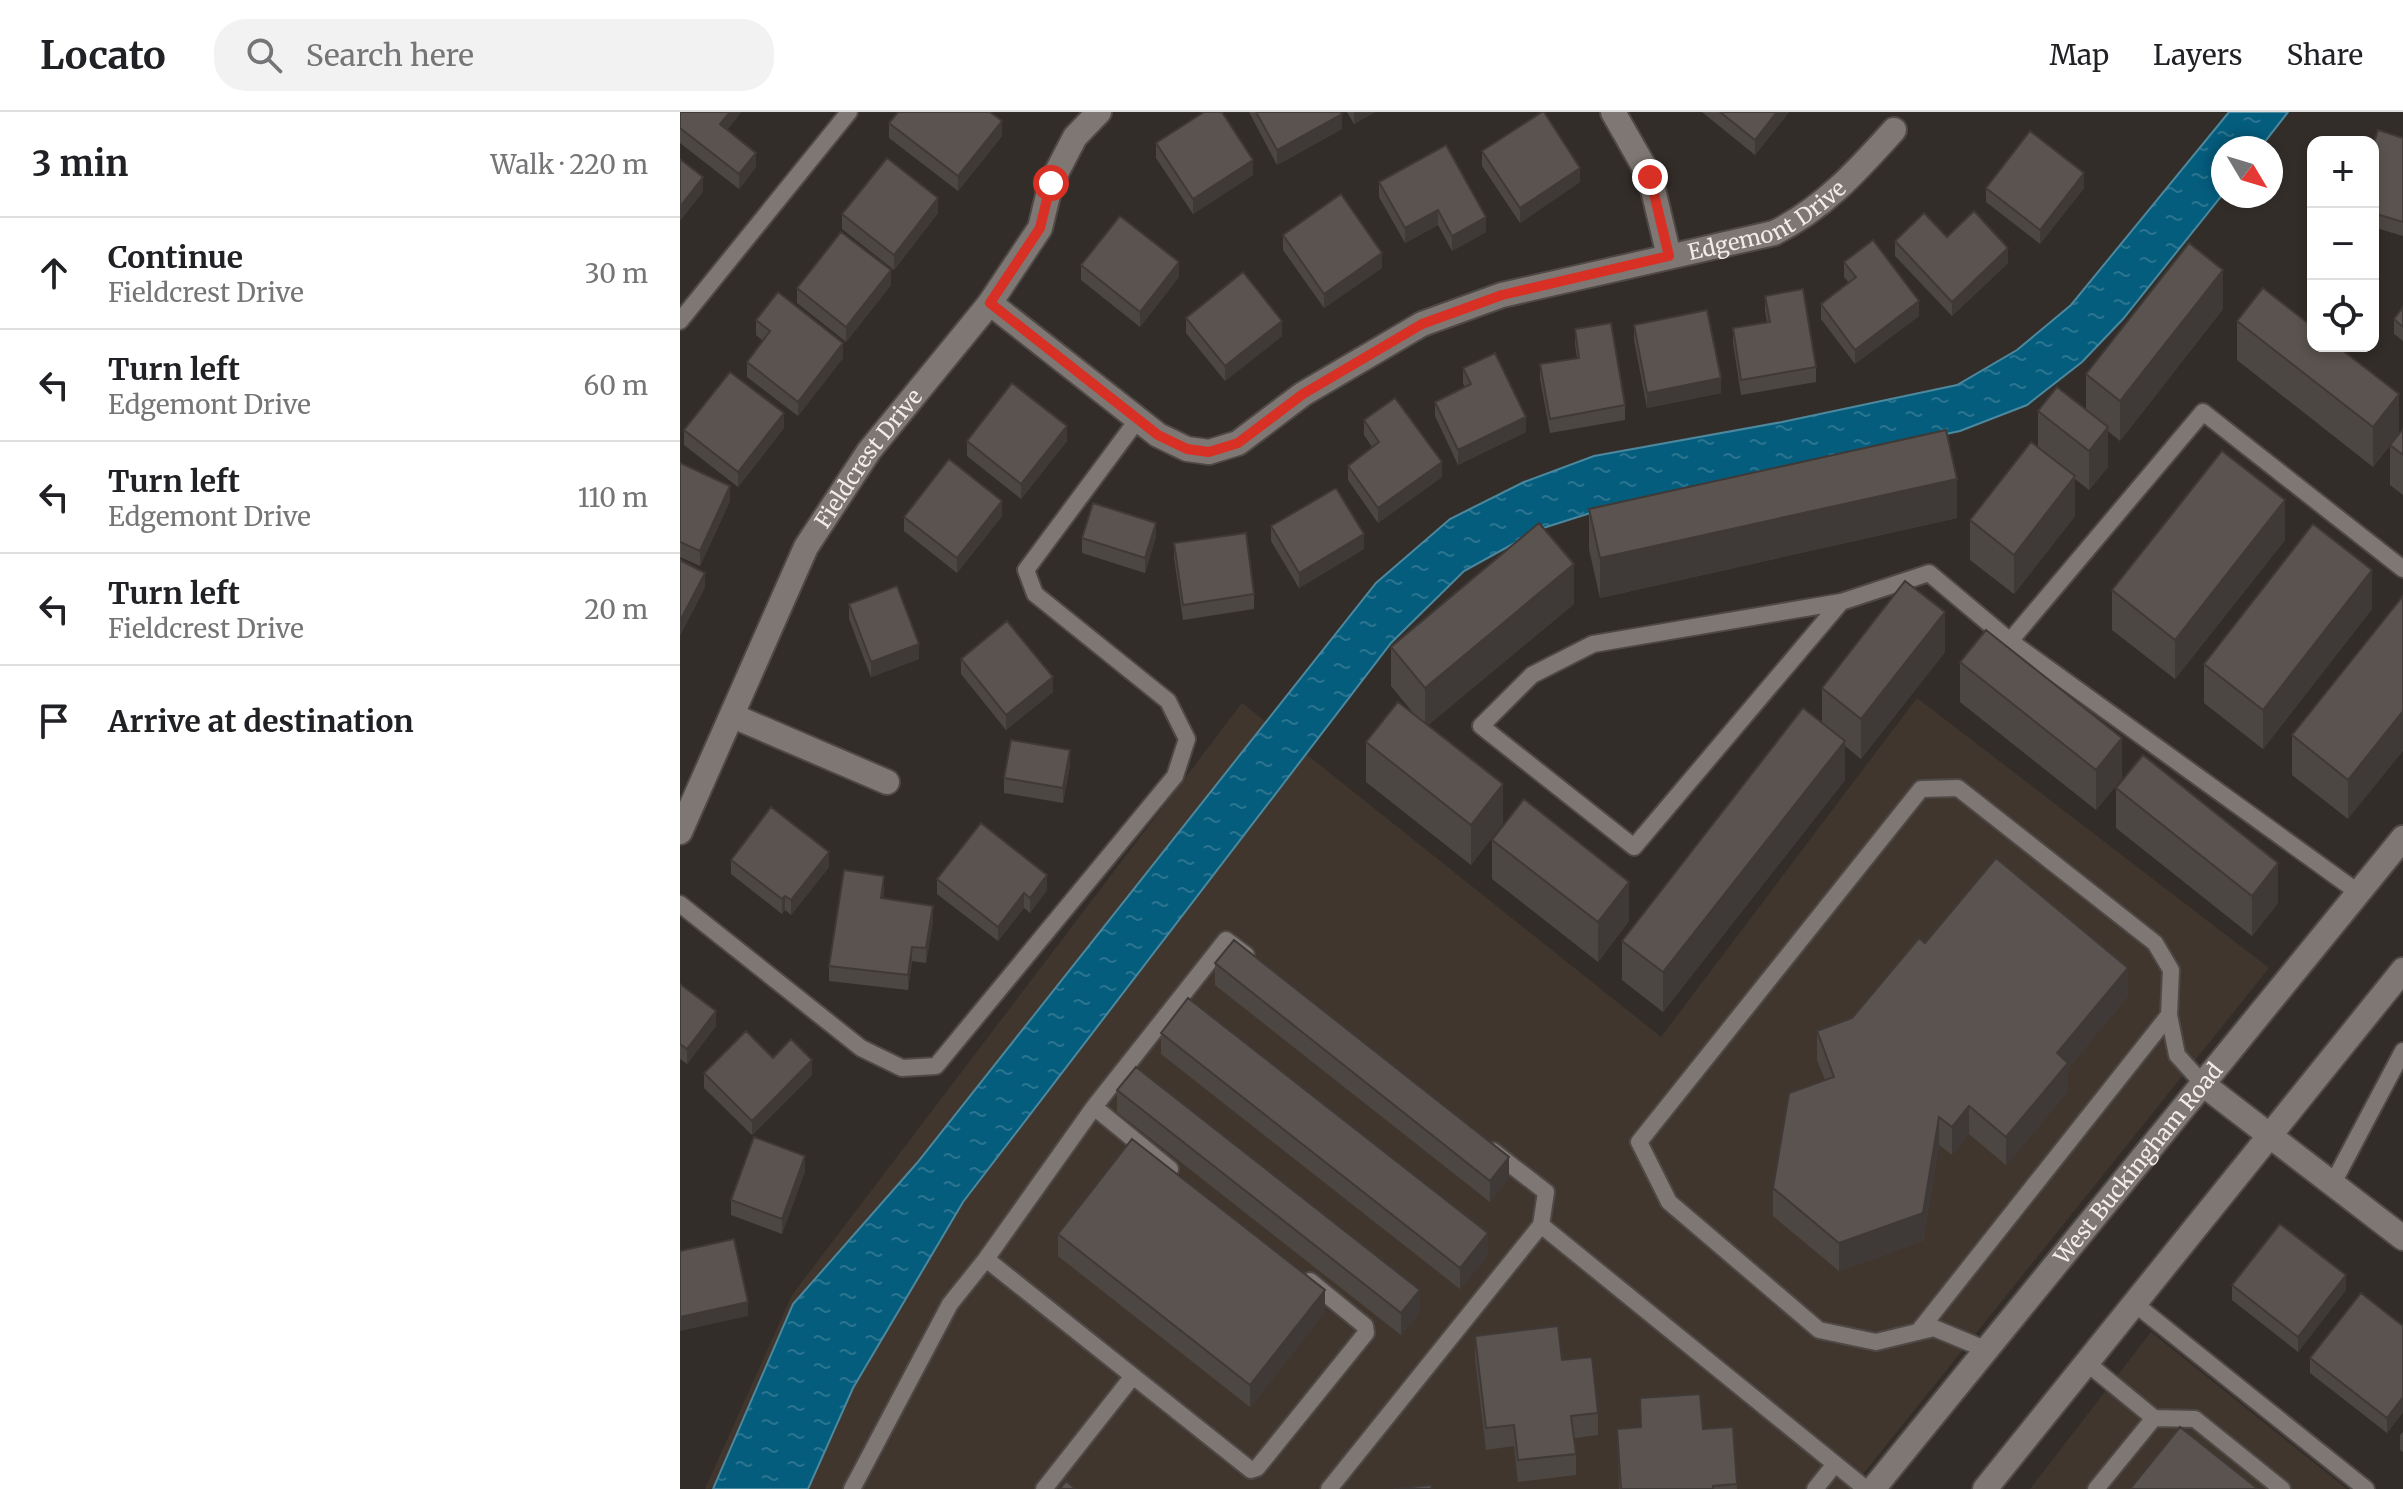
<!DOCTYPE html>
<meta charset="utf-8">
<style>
:root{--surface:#fff;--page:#f2f2f2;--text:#202124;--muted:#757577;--line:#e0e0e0}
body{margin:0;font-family:Merriweather,serif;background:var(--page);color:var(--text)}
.controls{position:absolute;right:24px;top:24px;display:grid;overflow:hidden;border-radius:16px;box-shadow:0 4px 12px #0003}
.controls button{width:72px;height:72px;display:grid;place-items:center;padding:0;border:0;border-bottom:2px solid var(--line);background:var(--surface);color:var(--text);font:40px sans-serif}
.compass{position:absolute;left:1531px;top:24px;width:72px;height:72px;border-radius:50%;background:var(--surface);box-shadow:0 4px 12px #0003;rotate:128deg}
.stop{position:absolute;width:24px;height:24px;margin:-18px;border:6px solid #d93025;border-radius:50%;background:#fff}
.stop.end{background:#d93025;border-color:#fff;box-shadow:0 2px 8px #0008}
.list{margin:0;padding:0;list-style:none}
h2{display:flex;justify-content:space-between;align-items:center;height:104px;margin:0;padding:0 32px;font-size:34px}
h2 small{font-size:26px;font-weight:400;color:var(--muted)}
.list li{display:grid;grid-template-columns:52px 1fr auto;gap:24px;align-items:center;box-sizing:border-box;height:112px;padding:0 32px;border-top:2px solid var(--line)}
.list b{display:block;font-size:30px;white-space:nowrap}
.list p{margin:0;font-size:26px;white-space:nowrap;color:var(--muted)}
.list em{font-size:26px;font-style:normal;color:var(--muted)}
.icon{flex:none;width:44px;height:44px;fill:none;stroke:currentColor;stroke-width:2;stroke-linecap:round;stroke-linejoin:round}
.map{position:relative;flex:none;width:1723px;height:1377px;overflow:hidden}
header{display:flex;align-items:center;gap:48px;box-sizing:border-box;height:112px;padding:0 40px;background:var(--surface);border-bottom:2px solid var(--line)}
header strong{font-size:38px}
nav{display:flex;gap:44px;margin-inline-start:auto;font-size:28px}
.search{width:560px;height:72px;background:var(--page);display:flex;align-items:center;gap:20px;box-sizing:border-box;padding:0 28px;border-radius:32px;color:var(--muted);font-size:30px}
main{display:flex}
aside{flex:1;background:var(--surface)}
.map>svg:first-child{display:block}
.built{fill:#41362e}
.water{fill:url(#water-ripples);stroke:#4c889e;stroke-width:2}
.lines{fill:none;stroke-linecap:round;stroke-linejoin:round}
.service-casing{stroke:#4e4946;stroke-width:20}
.minor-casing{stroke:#4e4946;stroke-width:28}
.secondary-casing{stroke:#4e4946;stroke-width:28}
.service{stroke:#7f7773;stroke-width:16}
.minor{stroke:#7f7773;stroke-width:24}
.secondary{stroke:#7f7773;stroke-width:24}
.wall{fill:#4d4744}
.shaded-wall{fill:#3f3a37}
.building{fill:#5a534f;stroke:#3f3a37;stroke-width:2}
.route{stroke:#d93025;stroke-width:10}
.labels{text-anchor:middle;stroke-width:6;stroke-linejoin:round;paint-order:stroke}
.street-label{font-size:22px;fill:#f1ecea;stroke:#292320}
</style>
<header>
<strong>Locato</strong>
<div class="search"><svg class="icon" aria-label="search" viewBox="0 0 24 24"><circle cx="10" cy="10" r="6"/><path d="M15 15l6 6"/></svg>Search here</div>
<nav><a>Map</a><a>Layers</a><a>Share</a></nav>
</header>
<main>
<aside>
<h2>3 min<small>Walk · 220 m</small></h2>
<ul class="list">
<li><svg class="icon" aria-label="ahead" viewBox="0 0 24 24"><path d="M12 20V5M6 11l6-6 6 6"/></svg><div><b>Continue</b><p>Fieldcrest Drive</p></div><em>30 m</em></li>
<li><svg class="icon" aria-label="left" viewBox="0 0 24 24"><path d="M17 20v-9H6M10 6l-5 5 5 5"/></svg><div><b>Turn left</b><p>Edgemont Drive</p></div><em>60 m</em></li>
<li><svg class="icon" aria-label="left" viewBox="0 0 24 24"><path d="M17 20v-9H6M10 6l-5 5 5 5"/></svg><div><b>Turn left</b><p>Edgemont Drive</p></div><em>110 m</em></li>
<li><svg class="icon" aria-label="left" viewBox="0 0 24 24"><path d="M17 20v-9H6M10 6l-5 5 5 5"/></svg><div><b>Turn left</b><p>Fieldcrest Drive</p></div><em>20 m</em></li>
<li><svg class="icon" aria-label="arrive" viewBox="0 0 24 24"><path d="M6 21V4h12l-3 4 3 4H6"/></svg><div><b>Arrive at destination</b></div></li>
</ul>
</aside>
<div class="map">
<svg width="1723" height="1377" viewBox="0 0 1723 1377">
<defs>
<pattern id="water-ripples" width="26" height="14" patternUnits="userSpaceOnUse" patternTransform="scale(2)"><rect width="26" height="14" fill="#055d7e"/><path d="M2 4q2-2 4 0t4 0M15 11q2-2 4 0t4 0" fill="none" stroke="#2a7490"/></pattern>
</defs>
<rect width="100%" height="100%" fill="#332d29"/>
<path class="built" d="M1237 586 1589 856 1171 1377H25L112 1183 562 591 981 925Z
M1471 1220 1667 1377H1350Z"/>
<path class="water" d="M1549 0H1608L1580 36H1543V82L1443 207 1402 250 1347 293 1280 319 942 391 860 417 784 459 711 531 283 1090 173 1276 128 1377H33L113 1192 237 1051 696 471 770 407 844 370 914 344 1102 310 1277 273 1337 238 1391 193Z"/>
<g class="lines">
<defs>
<path id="service" d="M0 209 169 0
M1161 490 954 735 801 614 852 563 913 532Z
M1161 490 1249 461 1330 529 1679 781
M1330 529 1523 300 1723 457
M0 792 181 936 222 956 256 954 495 664 507 627 488 589 355 482 346 458 458 307
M566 843 546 828 414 995 306 1147 571 1358 577 1356 686 1221 685 1214 630 1169
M414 995 490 1057
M813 1039 866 1080 861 1113 1186 1377
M1652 1073 1723 939
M1455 1192 1686 1377
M1238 1220 1489 903
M1307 1238 1254 1216 1196 1230 1139 1218 989 1090 959 1030 1241 677 1278 676 1475 831 1491 858 1489 903 1497 943 1524 973
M1407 1251 1474 1306 1416 1377
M1474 1306 1515 1307 1602 1377
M172 1377 270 1192 306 1147
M364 1377 453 1264
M649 1377 861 1113
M1135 1377 1155 1352"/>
<g id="minor">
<path d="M933 0 970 65 989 144"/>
<path id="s1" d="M310 191 478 323 507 337 529 340 558 331 623 282 742 212 822 183 1094 121C1144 96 1177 59 1214 18"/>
<path d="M53 604 207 670"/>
<path id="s2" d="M0 720 126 435 189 339 310 191 360 116 371 71 395 25 419 0"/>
<path d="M1524 973 1723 1126"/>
</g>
<g id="secondary">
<path id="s3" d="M1193 1377 1723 726"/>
<path d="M1305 1377 1723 858"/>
</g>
</defs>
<use href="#service" class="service-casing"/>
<use href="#minor" class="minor-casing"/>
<use href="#secondary" class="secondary-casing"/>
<use href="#service" class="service"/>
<use href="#minor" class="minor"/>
<use href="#secondary" class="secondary"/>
</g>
<path class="wall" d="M0 0H61L47 18 76 55 59 77 0 31Z
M569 0H660L662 17 597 53Z
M667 0H695L674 12Z
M1022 0H1109L1075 43Z
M209 11 322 24 278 79 209 26Z
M1723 26V124L1693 115V34Z
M476 31 573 63 513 102 476 46Z
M802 39 900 70 840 111 802 54Z
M699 70 806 120 772 139 758 113 725 131 699 85Z
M1306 76H1404L1360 132 1306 90Z
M258 101 214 158 162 117V102Z
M603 123 702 156 644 196 603 138Z
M1267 125 1328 151 1272 204 1215 144V129Z
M1164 150 1239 204 1175 252 1141 207V192L1169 171 1164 165Z
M401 153 499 165 460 215 401 168Z
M211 173 166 230 117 191V176Z
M1085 184 1136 255V270L1061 283 1053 231V216L1087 210 1085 199Z
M1723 195V229L1714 222V207Z
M1543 197 1440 329 1428 319V355L1409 378 1395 367V404L1334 482 1290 448V408L1358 335V299L1406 298V262Z
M506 206 602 224 545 269 506 221Z
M76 208 163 246 118 304 67 265V250L83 229 76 223Z
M1557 209 1719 322 1693 355 1557 248Z
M954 213 1041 281 967 296 954 228Z
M895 217 945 293V308L870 321 860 267V252L897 246 895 232Z
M783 256 846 320 778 353 755 304V290L785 275 783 271Z
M684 308 762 365 698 411 668 368V354L692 335 684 323Z
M104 316 58 375 4 333V318Z
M1723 317V383L1710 373V333Z
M287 329H387L341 387 287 344Z
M0 351 50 389 20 454 0 445Z
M909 397 1277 406 920 486 909 437Z
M322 404 277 461 224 419V405Z
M591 414 684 437 619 476 591 429Z
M476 425 465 461 402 441V426Z
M1605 428 1495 567 1432 518V478Z
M494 431 574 482V497L503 508 494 446Z
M1723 484 1668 707 1612 663V623Z
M169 492 239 547 191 565 169 507Z
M894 492 748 613 823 711 791 753 686 670V630L734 602 711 574V535Z
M1692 497 1583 637 1524 591V552Z
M1265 540 1181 647 1165 634V668L983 900 942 868V829L1142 610V576Z
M281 547 373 580 326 618 281 562Z
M1280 550 1442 666 1416 698 1280 590Z
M390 653 383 691 324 681V666Z
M1436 676 1598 791 1572 824 1436 716Z
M812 728 949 809 918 850 812 767Z
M51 748 149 755 111 803 105 798 102 802 51 762Z
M257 767 367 778 350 801 344 796 318 829 257 782Z
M204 779 203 786 253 809 246 851 232 849 228 878 149 869V854Z
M1245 831 1448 884 1388 956V979L1326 1053 1289 1022 1272 1043 1259 1033 1243 1129 1159 1159 1093 1104V1076L1145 968 1137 948V919L1172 906Z
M535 851 829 1066 810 1090 535 873Z
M0 872 36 914 7 952 0 947Z
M481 921 808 1143 780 1177 481 942Z
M93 946 132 963 72 1023 24 976V961Z
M437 978 740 1200 721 1223 437 1000Z
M125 1059 102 1122 51 1103V1088Z
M378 1122 645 1200 570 1295 378 1144Z
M1552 1173 1666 1178 1618 1240 1552 1188Z
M1723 1214V1300L1707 1321 1630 1261V1246Z
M795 1224 882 1248 918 1301V1323L894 1326 896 1342V1363L838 1370 834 1334 806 1338 795 1246Z
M960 1286 1023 1317 1053 1315 1057 1377H939L937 1317 960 1315Z
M1723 1320V1340L1720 1338V1323Z"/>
<path class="shaded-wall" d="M50 0H61L40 27V12Z
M674 0H695L674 12Z
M1097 0H1109L1075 43V28Z
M662 2V17L597 53V38Z
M322 9V24L278 79V64Z
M76 41V55L59 77V62Z
M573 48V63L513 102V87Z
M900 56V70L840 111V96Z
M1404 61V76L1360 132V118Z
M23 65V80L0 109V95Z
M258 86V101L214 158V143Z
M758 98V113L725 131V116Z
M806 105V120L772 139V124Z
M1328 136V151L1272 204V190Z
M702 141V156L644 196V182Z
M499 150V165L460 215V200Z
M211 158V173L166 230V215Z
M1543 158V197L1440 329V289Z
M1239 189V204L1175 252V238Z
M602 209V224L545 269V254Z
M163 231V246L118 304V290Z
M1041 266V281L967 296V281Z
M1719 282V322L1693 355V315Z
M104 301V316L58 375V360Z
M846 305V320L778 353V338Z
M387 314V329L341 387V372Z
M1428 315V355L1409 378V339Z
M762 350V365L698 411V396Z
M1395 364V404L1334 482V443Z
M1277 367V406L920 486V446Z
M50 374V389L20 454V439Z
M1605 388V428L1495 567V528Z
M322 389V404L277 461V446Z
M476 411V425L465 461V446Z
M684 422V437L619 476V461Z
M894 452V492L745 616V576Z
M1692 458V497L1583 637V598Z
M25 461V476L0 524V509Z
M1265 500V540L1181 647V607Z
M239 532V547L191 565V550Z
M373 565V580L326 618V603Z
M1723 599V639L1668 707V668Z
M1442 626V666L1416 698V658Z
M1165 629V668L983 900V860Z
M390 638V653L383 691V676Z
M823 672V711L791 753V713Z
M149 740V755L111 803V788Z
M1598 751V791L1572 824V784Z
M367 763V778L350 801V786Z
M204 764V779L201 801V786Z
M949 770V809L918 850V810Z
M344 781V796L318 829V815Z
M105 784V798L102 802V787Z
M253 794V809L246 851V836Z
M232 835V849L228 878V863Z
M1448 856V884L1388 956V979L1326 1053V1025L1377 941Z
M36 899V914L7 952V937Z
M132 948V963L72 1023V1009Z
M1289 994V1022L1272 1043V1015Z
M1259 1005V1033L1243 1129 1159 1159V1131Z
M125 1044V1059L102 1122V1107Z
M829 1045V1066L810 1090V1069Z
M808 1121V1143L780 1177V1156Z
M1666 1163V1178L1618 1240V1225Z
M645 1178V1200L570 1295V1273Z
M740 1178V1200L721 1223V1201Z
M68 1190V1204L0 1219V1205Z
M1723 1285V1300L1707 1321V1306Z"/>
<path class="building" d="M0 0H50L40 12 76 41 59 62 0 16Z
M218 0H310L322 9 278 64 209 11Z
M524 0H542L573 48 513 87 476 31Z
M576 0H660L662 2 597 38Z
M862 0H864L900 56 840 96 802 39Z
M1040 0H1097L1075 28Z
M1698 18 1723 26V110L1693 101V34Z
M1350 19 1404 61 1360 118 1306 76Z
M766 33 806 105 772 124 758 98 725 116 699 70Z
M207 46 258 86 214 143 162 102Z
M0 47 23 65 0 95Z
M661 82 702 141 644 182 603 123Z
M1294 99 1328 136 1272 190 1215 129 1244 101 1267 125Z
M440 104 499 150 460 200 401 153Z
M161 120 211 158 166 215 117 176Z
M1193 128 1239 189 1175 238 1141 192 1176 165 1164 150Z
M1509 131 1543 158 1440 289 1406 262Z
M563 160 602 209 545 254 506 206Z
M1583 176 1633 215V234H1657L1719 282 1693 315 1557 209Z
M1123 177 1136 255 1061 268 1053 216 1090 210 1085 184Z
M98 180 163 231 118 290 67 250 90 219 76 208Z
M1723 195V215L1714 207Z
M1027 198 1041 266 967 281 954 213Z
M931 211 945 293 870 307 860 252 899 246 895 217Z
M815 241 846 305 778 338 755 290 791 272 783 256Z
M50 260 104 301 58 360 4 318Z
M332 271 387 314 341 372 287 329Z
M1377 275 1428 315 1409 339 1358 299Z
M715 286 762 350 698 396 668 354 699 330 684 308Z
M1723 317V343L1710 333Z
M1266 318 1277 367 920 446 909 397Z
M1351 330 1395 364 1334 443 1290 408Z
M1542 339 1605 388 1495 528 1432 478Z
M269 347 322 389 277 446 224 405Z
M0 351 50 374 20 439 0 430Z
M656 376 684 422 619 461 591 414Z
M413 391 476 411 465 446 402 426Z
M859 411 894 452 745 576 711 535Z
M1633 412 1692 458 1583 598 1524 552Z
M566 421 574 482 503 493 494 431Z
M0 448 25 461 0 509Z
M1225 469 1265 500 1181 607 1142 576Z
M217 474 239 532 191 550 169 492Z
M1723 484V599L1668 668 1612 623Z
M327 509 373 565 326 603 281 547Z
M1306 518 1442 626 1416 658 1280 550Z
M718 590 823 672 791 713 686 630Z
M1123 596 1165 629 983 860 942 829Z
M331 628 390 638 383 676 324 666Z
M1463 643 1598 751 1572 784 1436 676Z
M844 687 949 770 918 810 812 728Z
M91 695 149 740 111 788 105 784 102 787 51 748Z
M301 711 367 763 350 786 344 781 318 815 257 767Z
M1316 746 1448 856 1377 941 1388 951 1326 1025 1289 994 1272 1015 1259 1005 1243 1101 1159 1131 1093 1076 1109 981 1154 965 1137 919 1172 906 1239 826 1245 831Z
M164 758 204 764 201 786 253 794 246 836 232 835 228 863 149 854Z
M554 828 829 1045 810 1069 535 851Z
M0 872 36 899 7 937 0 932Z
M508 886 808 1121 780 1156 481 921Z
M66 919 93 946 111 927 132 948 72 1009 24 961Z
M456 955 740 1178 721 1201 437 978Z
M74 1025 125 1044 102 1107 51 1088Z
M452 1027 645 1178 570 1273 378 1122Z
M1600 1112 1666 1163 1618 1225 1552 1173Z
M54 1127 68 1190 0 1205V1139Z
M1681 1181 1723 1214V1285L1707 1306 1630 1246Z
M878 1214 882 1248 912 1245 918 1301 891 1304 896 1342 838 1348 834 1313 806 1316 795 1224Z
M1020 1282 1023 1317 1053 1315 1057 1372 1033 1374V1377H941L937 1317 961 1315 960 1286Z
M1500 1315 1578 1377H1450Z
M386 1369 396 1377H380Z
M751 1373 752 1377H713Z"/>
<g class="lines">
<path class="route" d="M371 71 360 116 310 191 478 323 507 337 529 340 558 331 623 282 742 212 822 183 989 144 970 65"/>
</g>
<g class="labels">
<g class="street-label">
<text dy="8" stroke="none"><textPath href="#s1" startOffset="880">Edgemont Drive</textPath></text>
<text dy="8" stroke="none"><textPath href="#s2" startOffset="420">Fieldcrest Drive</textPath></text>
<text dy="8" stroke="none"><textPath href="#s3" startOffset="420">West Buckingham Road</textPath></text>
</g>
</g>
</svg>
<div class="controls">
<button>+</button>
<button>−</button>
<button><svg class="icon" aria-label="locate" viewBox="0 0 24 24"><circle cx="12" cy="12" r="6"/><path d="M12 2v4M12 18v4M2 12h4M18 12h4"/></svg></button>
</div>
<svg class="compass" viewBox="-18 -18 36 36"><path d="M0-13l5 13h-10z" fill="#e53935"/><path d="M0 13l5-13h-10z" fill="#757577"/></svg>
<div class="stop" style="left:371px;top:71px"></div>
<div class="stop end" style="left:970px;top:65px"></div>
</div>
</main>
